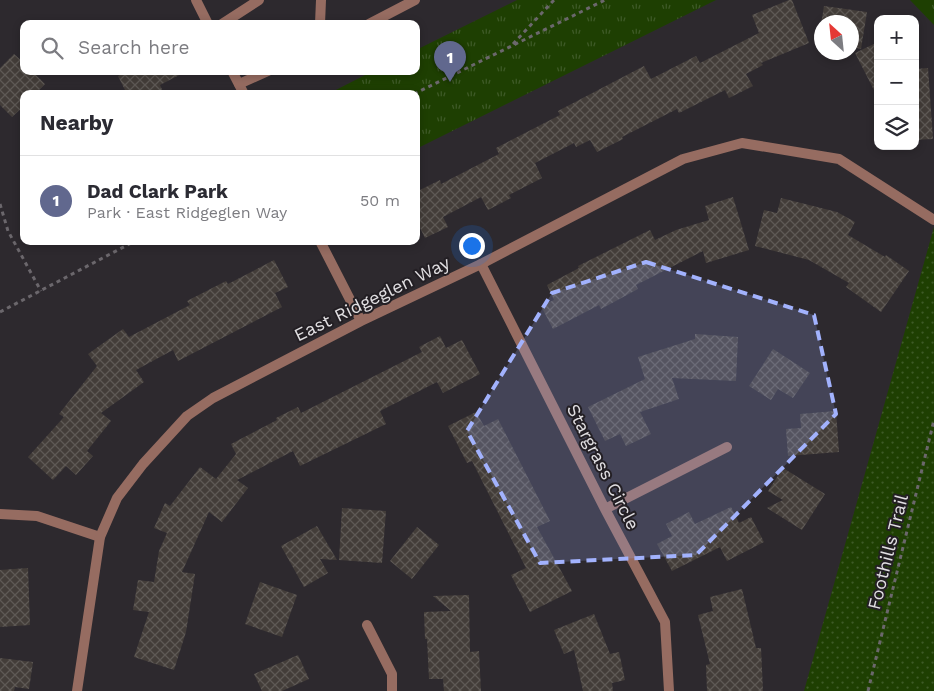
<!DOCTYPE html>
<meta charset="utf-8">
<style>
:root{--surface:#fff;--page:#f7f7f7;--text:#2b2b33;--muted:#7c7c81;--line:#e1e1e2;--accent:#61688e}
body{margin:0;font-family:"Work Sans",sans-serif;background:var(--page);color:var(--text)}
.controls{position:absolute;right:15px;top:15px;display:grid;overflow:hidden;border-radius:10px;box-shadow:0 2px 8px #0003}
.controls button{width:45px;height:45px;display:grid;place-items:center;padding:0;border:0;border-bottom:1px solid var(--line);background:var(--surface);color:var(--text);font:25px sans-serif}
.compass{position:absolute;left:814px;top:15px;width:45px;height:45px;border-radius:50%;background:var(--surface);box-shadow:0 2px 8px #0003;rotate:333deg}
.you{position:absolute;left:471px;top:245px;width:18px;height:18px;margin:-12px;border:4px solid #fff;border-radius:50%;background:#1a73e8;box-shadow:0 0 0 8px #1a73e833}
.badge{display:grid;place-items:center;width:32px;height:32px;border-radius:50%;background:var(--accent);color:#fff;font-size:16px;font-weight:700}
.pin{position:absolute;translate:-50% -41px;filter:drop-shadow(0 1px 2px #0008)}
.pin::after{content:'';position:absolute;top:26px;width:18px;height:15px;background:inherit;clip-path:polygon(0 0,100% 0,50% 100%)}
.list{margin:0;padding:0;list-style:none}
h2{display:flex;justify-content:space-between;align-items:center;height:65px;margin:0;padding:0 20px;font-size:21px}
h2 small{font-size:16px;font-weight:400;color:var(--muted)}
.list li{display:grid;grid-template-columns:32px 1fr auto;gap:15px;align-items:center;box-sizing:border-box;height:90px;padding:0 20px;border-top:1px solid var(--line)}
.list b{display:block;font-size:19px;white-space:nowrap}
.list p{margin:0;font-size:16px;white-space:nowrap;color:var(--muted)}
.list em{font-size:16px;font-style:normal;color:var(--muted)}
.icon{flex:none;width:28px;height:28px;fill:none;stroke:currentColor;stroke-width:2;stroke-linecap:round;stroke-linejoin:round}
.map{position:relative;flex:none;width:934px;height:691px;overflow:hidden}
.search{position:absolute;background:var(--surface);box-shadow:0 2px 8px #0003;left:20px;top:20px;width:400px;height:55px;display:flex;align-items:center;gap:12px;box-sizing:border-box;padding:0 18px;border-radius:10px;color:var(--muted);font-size:19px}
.panel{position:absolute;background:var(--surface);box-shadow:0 2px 8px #0003;left:20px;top:90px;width:400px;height:155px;border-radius:10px}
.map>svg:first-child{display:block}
.grass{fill:url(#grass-dots)}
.park{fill:url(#park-tufts)}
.building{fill:url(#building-cross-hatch)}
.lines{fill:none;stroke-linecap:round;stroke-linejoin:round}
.path{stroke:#6b676c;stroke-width:3;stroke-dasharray:4 4;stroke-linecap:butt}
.service{stroke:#966c61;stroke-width:10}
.minor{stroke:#966c61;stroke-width:10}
.tertiary{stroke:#966c61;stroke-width:10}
.marked{fill:#a2b2fd;fill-opacity:0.2;stroke:#a2b2fd;stroke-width:4;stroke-dasharray:10 6;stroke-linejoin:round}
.labels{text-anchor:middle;stroke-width:4;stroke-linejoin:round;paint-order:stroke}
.street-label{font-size:18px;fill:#e1dfe2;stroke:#231f24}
</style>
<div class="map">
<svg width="934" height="691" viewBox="0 0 934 691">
<defs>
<pattern id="grass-dots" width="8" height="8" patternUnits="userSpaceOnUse" patternTransform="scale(1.25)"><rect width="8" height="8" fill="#1e3f02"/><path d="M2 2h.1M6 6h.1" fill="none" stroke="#3e5a27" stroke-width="1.8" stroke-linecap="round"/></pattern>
<pattern id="park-tufts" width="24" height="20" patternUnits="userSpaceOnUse" patternTransform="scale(1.25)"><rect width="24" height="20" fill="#1e3f02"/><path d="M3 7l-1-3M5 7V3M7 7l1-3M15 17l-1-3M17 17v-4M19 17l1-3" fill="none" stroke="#3e5a27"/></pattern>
<pattern id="building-cross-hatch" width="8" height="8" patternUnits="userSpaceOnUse" patternTransform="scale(1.25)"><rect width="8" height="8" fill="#433d39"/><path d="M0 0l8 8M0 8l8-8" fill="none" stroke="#5e5955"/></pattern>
</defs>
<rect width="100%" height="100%" fill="#2d292e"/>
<path class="grass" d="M934 227V691H804Z"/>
<path class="park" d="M517 0H716L416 149V94H328L373 71H416V50Z
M910 0H934V25Z"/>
<path class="building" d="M789 0H792L809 43 761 63 763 65 746 74 753 86 729 98 725 90 679 113 677 109 622 137 623 139 597 152 590 140 576 147 574 143 535 163 542 178 509 195 511 198 488 210 481 197 443 217 448 227 425 238 416 220V192L440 180 441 184 499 154 496 148 560 115 558 111 644 66 651 79 696 56 700 63 759 33 752 15Z
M824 6 867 12 861 49 852 47V22H822V42H818Z
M878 42V98L855 53Z
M14 54 24 63V71H32L45 84 35 94H24V106L12 117 0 105V68Z
M928 68 933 139 915 140V69Z
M128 71H187L160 85 164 94H127L118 76Z
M733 197 749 250 706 263 703 251 636 285 638 289 601 309 599 305 553 329 541 306 554 300 547 285 579 268 578 266 650 230 655 240 676 230 709 220 705 206Z
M781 198 837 212 855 222 848 235 885 257 886 255 909 271 881 312 846 287 849 283 809 260 755 246 764 210 777 213Z
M274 260 288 287 275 293 282 307 178 361 173 350 136 370 144 382 101 413 111 421 87 451 93 456 76 475 66 466 53 480 28 457 64 417 59 414 97 366 88 354 123 329 129 337 190 305 187 301 226 281 228 284Z
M695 334 738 337 736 381 672 378 679 399 640 412 651 434 626 446 620 434 605 441 588 407 645 379 638 357 695 339Z
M440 336 446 348 462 340 480 374 443 393 437 382 380 411 386 424 300 466 293 451 237 480 248 488 222 522 209 512 182 572 195 574 186 632 174 670 134 657 149 612 133 610 138 580 154 582 159 551 167 533 154 528 165 503 170 506 200 467 216 479 236 454 231 444 277 420 276 418 298 407 301 413 422 352 419 347Z
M773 349 810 373 793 398 778 389 771 400 749 386Z
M836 411 839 452 788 456 786 429 801 428 800 414Z
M476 412 484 426 498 419 550 521 537 527 572 591 530 612 511 575 526 568 472 461 467 463 448 426Z
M783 468 825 494 802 530 767 508 783 500 768 491Z
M731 507 739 523 751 517 764 542 727 561 720 547 672 571 657 544 672 536 666 524 689 512 695 524Z
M342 508 386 511 382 563 339 560Z
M317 526 337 560 320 559 328 573 304 587 281 546Z
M417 527 439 545 412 579 390 561Z
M28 568 30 625 0 627V570Z
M260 582 297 595 282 637 245 624Z
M742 589 756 648H761L763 691H707L706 665 710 664 698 615 713 611 710 597Z
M469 595 470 652 479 651 481 691H444L443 679H429L427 639H425L424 612 451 611 433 596Z
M594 614 610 654 619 652 625 680 612 683 613 691H583L574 650 564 654 554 630Z
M298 655 309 679 282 691H262L254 674Z
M0 658 33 662 29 689 15 687 14 691H0Z"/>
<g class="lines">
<path class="path" d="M513 44 554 0
M414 94 605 0
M0 204 8 231 41 291
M0 312 135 241
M868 691 934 420"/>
<path class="service" d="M222 24 259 0
M320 24 321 0
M369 24 415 0
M239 84 268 71"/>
<path class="minor" d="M481 264 605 509 665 622 669 691
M605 509 727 447
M0 514 37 516 100 537
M367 625 392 674V691"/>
<path class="tertiary" d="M196 0 208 24
M232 71 244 94
M320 241 361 321
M77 691 100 537 117 498 143 464 187 416 213 398 361 321 481 264 683 159 742 143 839 159 934 220"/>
</g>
<path class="marked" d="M646 262 814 315 836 414 696 555 540 563 467 431 552 293Z"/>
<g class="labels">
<g class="street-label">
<text transform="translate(372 299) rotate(-26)" y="6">East Ridgeglen Way</text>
<text transform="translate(603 467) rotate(63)" y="6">Stargrass Circle</text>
<text transform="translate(888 552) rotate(-76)" y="6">Foothills Trail</text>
</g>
</g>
</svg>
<div class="controls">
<button>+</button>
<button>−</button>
<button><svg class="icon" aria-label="layers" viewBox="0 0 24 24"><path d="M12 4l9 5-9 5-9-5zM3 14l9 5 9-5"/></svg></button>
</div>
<svg class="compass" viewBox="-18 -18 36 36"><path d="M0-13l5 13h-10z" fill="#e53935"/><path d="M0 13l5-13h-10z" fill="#7c7c81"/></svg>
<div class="you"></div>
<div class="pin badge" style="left:450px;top:82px">1</div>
<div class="search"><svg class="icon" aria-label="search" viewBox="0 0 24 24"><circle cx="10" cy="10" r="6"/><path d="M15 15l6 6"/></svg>Search here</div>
<section class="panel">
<h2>Nearby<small></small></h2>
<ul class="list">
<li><span class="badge">1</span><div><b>Dad Clark Park</b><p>Park · East Ridgeglen Way</p></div><em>50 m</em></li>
</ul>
</section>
</div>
